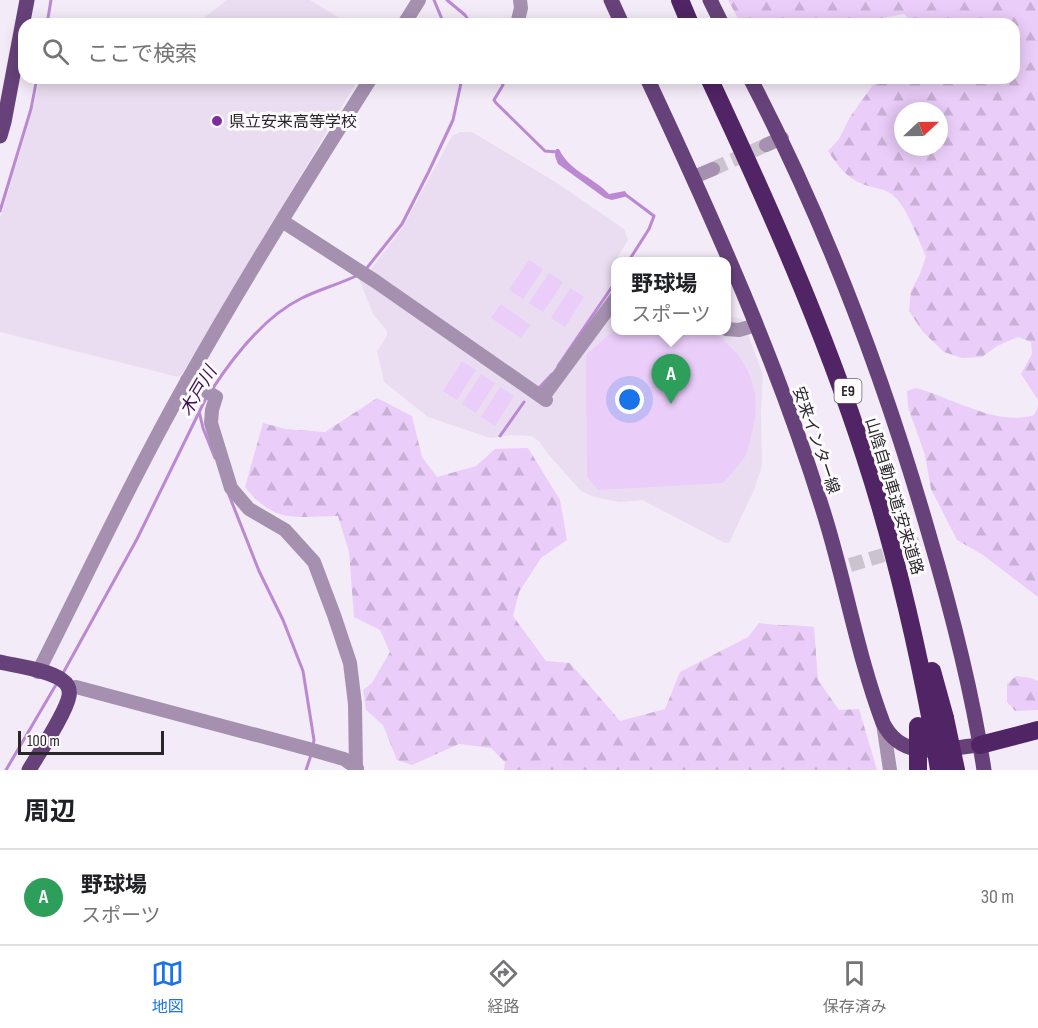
<!DOCTYPE html>
<html lang="ja">
<meta charset="utf-8">
<style>
:root{--surface:#fff;--page:#f6f6f6;--text:#202124;--muted:#757577;--line:#e0e0e0;--accent:#1a73e8}
body{margin:0;font-family:"Sofia Sans Condensed","Noto Sans JP",sans-serif;background:var(--page);color:var(--text)}
.compass{position:absolute;left:894px;top:102px;width:54px;height:54px;border-radius:50%;background:var(--surface);box-shadow:0 3px 15px #0003;rotate:68deg}
.scale{position:absolute;left:18px;bottom:15px;width:146px;box-sizing:border-box;padding-left:6px;border:3px solid #29262a;border-top:0;font-size:16px;line-height:21px;white-space:nowrap;color:#29262a;-webkit-text-stroke:4px #fdfbfe;paint-order:stroke}
.you{position:absolute;left:630px;top:400px;width:21px;height:21px;margin:-15px;border:4px solid #fff;border-radius:50%;background:#1a73e8;box-shadow:0 0 0 9px #1a73e833}
.badge{display:grid;place-items:center;width:39px;height:39px;border-radius:50%;background:var(--accent);color:#fff;font-size:20px;font-weight:700}
.pin{position:absolute;translate:-50% -50px;filter:drop-shadow(0 2px 3px #0008)}
.pin::after{content:'';position:absolute;top:32px;width:21px;height:18px;background:inherit;clip-path:polygon(0 0,100% 0,50% 100%)}
.popup{position:absolute;left:611px;top:257px;width:120px;height:78px;box-sizing:border-box;display:grid;place-content:center;border-radius:12px;background:var(--surface);filter:drop-shadow(0 2px 4px #0005);font-size:20px;white-space:nowrap;color:var(--muted)}
.popup b{font-size:22px;color:var(--text)}
.popup::after{content:'';position:absolute;left:50%;top:100%;margin-left:-12px;border:12px solid transparent;border-top-color:var(--surface)}
.list{margin:0;padding:0;list-style:none}
h2{display:flex;justify-content:space-between;align-items:center;height:78px;margin:0;padding:0 24px;font-size:26px}
h2 small{font-size:20px;font-weight:400;color:var(--muted)}
.list li{display:grid;grid-template-columns:39px 1fr auto;gap:18px;align-items:center;box-sizing:border-box;height:96px;padding:0 24px;border-top:2px solid var(--line)}
.list b{display:block;font-size:22px;white-space:nowrap}
.list p{margin:0;font-size:20px;white-space:nowrap;color:var(--muted)}
.list em{font-size:20px;font-style:normal;color:var(--muted)}
.icon{flex:none;width:33px;height:33px;fill:none;stroke:currentColor;stroke-width:2;stroke-linecap:round;stroke-linejoin:round}
.map{position:relative;flex:none;width:1038px;height:770px;overflow:hidden}
.search{position:absolute;background:var(--surface);box-shadow:0 3px 15px #0003;left:18px;right:18px;top:18px;height:66px;display:flex;align-items:center;gap:15px;box-sizing:border-box;padding:0 21px;border-radius:18px;color:var(--muted);font-size:22px}
.sheet{height:174px;background:var(--surface)}
nav{display:flex;justify-content:space-around;align-items:center;box-sizing:border-box;height:84px;border-top:2px solid var(--line);background:var(--surface);font-size:16px;color:var(--muted)}
nav a{display:grid;justify-items:center;gap:3px}
nav .on{color:var(--accent)}
.map>svg:first-child{display:block}
.built{fill:#eaddf1}
.forest{fill:url(#forest-firs);fill-rule:evenodd}
.pitch{fill:#eacdf9}
.water{fill:#ba89d2}
.lines{fill:none;stroke-linecap:round;stroke-linejoin:round}
.stream{stroke:#ba89d2;stroke-width:3}
.minor-tunnel{stroke:#cbc4cf;stroke-width:14;stroke-dasharray:14 7;stroke-linecap:butt}
.minor{stroke:#a590b0;stroke-width:14}
.major{stroke:#67427a;stroke-width:15}
.highway{stroke:#512465;stroke-width:18}
.highway-bridge{stroke:#512465;stroke-width:18}
.poi-dot{fill:#7c2d9e;stroke:#fdfbfe;stroke-width:2}
.labels{text-anchor:middle;stroke-width:6;stroke-linejoin:round;paint-order:stroke}
.shield{fill:#fdfbfe;stroke:#69666a;stroke-width:1.5}
.shield-label{font-size:15px;font-weight:bold;fill:#29262a}
.poi-label{font-size:16px;fill:#29262a;stroke:#fdfbfe;text-anchor:start}
.street-label{font-size:16px;fill:#29262a;stroke:#fdfbfe}
.water-label{font-size:18px;font-style:italic;fill:#3e0f51;stroke:#fdfbfe}
</style>
<div class="map">
<svg width="1038" height="770" viewBox="0 0 1038 770">
<defs>
<pattern id="forest-firs" width="22" height="20" patternUnits="userSpaceOnUse" patternTransform="scale(1.5)"><rect width="22" height="20" fill="#eacdf9"/><path d="M5 1l3.5 6h-7zM16 11l3.5 6h-7z" fill="#c9b0d6"/></pattern>
</defs>
<rect width="100%" height="100%" fill="#f4ebf8"/>
<path class="built" d="M227 0H310L349 24H49L50 20 196 24Z
M40 78H359L182 374 178 377 0 332V218L33 109Z
M460 132H472L557 183 624 229 628 240 614 263 616 264V330H726L727 316 742 319 763 375 761 412 762 466 754 490 729 543H725L642 500 620 502 594 497 581 491 547 453 539 441 531 436 511 435 490 438 428 417 384 382 377 351 387 336V331L373 314 359 279 371 269 403 227 452 136Z"/>
<path class="forest" d="M728 0H1038V400L1021 374 1032 354 1031 342 1018 337 997 346 982 357 962 358 944 352 923 332 909 311 911 291 920 274 926 256C918 239 908 210 895 197 886 188 876 189 865 185 847 179 838 166 828 151L839 139 850 117 878 78H1014V24H915L904 14 866 21 862 24H741ZM903 111H939V147H903Z
M916 388C951 397 997 427 1034 415L1038 407V597L983 555 957 540 931 489 925 455 908 407 907 391Z
M377 398 412 416 422 457 437 477 476 466 495 449 528 448 560 500 567 540 541 558 519 592 513 616 546 661 570 663 620 721 665 709 680 672 748 637 759 623C778 626 795 624 814 627L818 680 839 710 859 709 877 770H504L505 762 491 748 459 744 412 765 397 760 383 725 366 710 363 690 372 683 390 652 380 630 354 617 349 552 338 516C294 516 276 525 245 487L263 423 286 429 325 432Z
M1016 676 1031 678 1038 681V710L1015 711 1007 702V684Z"/>
<path class="pitch" d="M529 260 543 269 523 299 509 290Z
M549 273 563 282 543 312 529 303Z
M570 288 584 297 565 327 551 318Z
M501 304 530 325 521 338 491 318Z
M615 329 713 331C749 359 764 390 751 436 750 443 748 452 744 458 738 467 730 475 723 483L598 490 587 476 586 355Z
M462 361 476 370 457 400 443 391Z
M481 374 495 383 476 413 462 404Z
M500 387 514 396 495 426 481 417Z"/>
<path class="water" d="M556 149H559C569 171 593 177 609 194L625 191 628 196 612 200 605 198 558 164 555 156Z"/>
<g class="lines">
<path class="stream" d="M434 0 444 24
M447 0 465 15 471 24
M47 24 51 0
M500 78 503 85 494 100 496 103 545 151 557 152
M626 195 654 216 649 229 628 262
M0 211 31 109 37 78
M366 269 402 224 429 171 453 120 461 83 460 78
M558 366 616 281
M539 388 552 374
M211 391C233 357 265 316 302 298 320 289 340 284 358 275
M199 411 203 428 215 458
M500 436 524 402
M229 495 259 571 283 620 303 671 314 740 313 745
M62 675 137 539 207 396
M6 770 57 683
M306 770 311 755"/>
<path class="minor-tunnel" d="M713 169 766 145
M850 565 920 544"/>
<path class="minor" d="M404 24 419 0
M517 24 521 8 520 0
M766 145 782 138
M694 177 713 169
M282 221 375 281 546 400
M726 329 739 330 756 325
M187 380 216 397 212 410 211 423 231 488 249 509 285 530 314 562 334 615 350 663 355 704 356 770
M543 397 616 298
M38 672C87 575 134 475 187 381 245 278 308 178 371 78
M69 689 76 687 309 749 344 759 357 768
M883 723 890 770"/>
<path class="major" d="M611 0 622 24
M710 0 722 24
M647 78C714 221 779 366 825 517 846 585 858 657 883 723 903 763 944 748 980 745
M750 78C825 222 883 375 928 531 951 609 972 689 984 770
M0 136 4 122 27 0
M0 662C17 666 49 670 62 680 68 684 70 690 69 696 66 713 39 753 29 770"/>
<path class="highway" d="M680 0 690 24
M709 78C767 202 823 327 865 457 893 543 914 632 931 721
M932 671 945 718
M980 745 1038 730"/>
<path class="highway-bridge" d="M945 718 956 770
M931 721 939 770
M918 770V726"/>
</g>
<circle class="poi-dot" cx="217" cy="121" r="6"/>
<g class="labels">
<rect class="shield" x="834.5" y="379" width="27" height="24" rx="4.5"/>
<g class="shield-label">
<text x="848" y="396">E9</text>
</g>
<g class="poi-label">
<text x="229" y="127">県立安来高等学校</text>
</g>
<g class="street-label">
<text transform="translate(817 440) rotate(71)" y="6">安来インター線</text>
<text transform="translate(895 496) rotate(73)" y="6">山陰自動車道;安来道路</text>
</g>
<g class="water-label">
<text transform="translate(198 391) rotate(-59)" y="6">木戸川</text>
</g>
</g>
</svg>
<svg class="compass" viewBox="-18 -18 36 36"><path d="M0-13l5 13h-10z" fill="#e53935"/><path d="M0 13l5-13h-10z" fill="#757577"/></svg>
<div class="scale">100 m</div>
<div class="you"></div>
<div class="pin badge" style="left:671px;top:404px;background:#2e9e5b">A</div>
<div class="popup"><b>野球場</b>スポーツ</div>
<div class="search"><svg class="icon" aria-label="search" viewBox="0 0 24 24"><circle cx="10" cy="10" r="6"/><path d="M15 15l6 6"/></svg>ここで検索</div>
</div>
<section class="sheet">
<h2>周辺<small></small></h2>
<ul class="list">
<li><span class="badge" style="background:#2e9e5b">A</span><div><b>野球場</b><p>スポーツ</p></div><em>30 m</em></li>
</ul>
</section>
<nav>
<a class="on"><svg class="icon" aria-label="map" viewBox="0 0 24 24"><path d="M3 6l6-2 6 2 6-2v14l-6 2-6-2-6 2zM9 4v14M15 6v14"/></svg>地図</a>
<a><svg class="icon" aria-label="directions" viewBox="0 0 24 24"><path d="M12 3l9 9-9 9-9-9zM9 14v-3h6M13 9l2 2-2 2"/></svg>経路</a>
<a><svg class="icon" aria-label="saved" viewBox="0 0 24 24"><path d="M7 4h10v16l-5-4-5 4z"/></svg>保存済み</a>
</nav>
